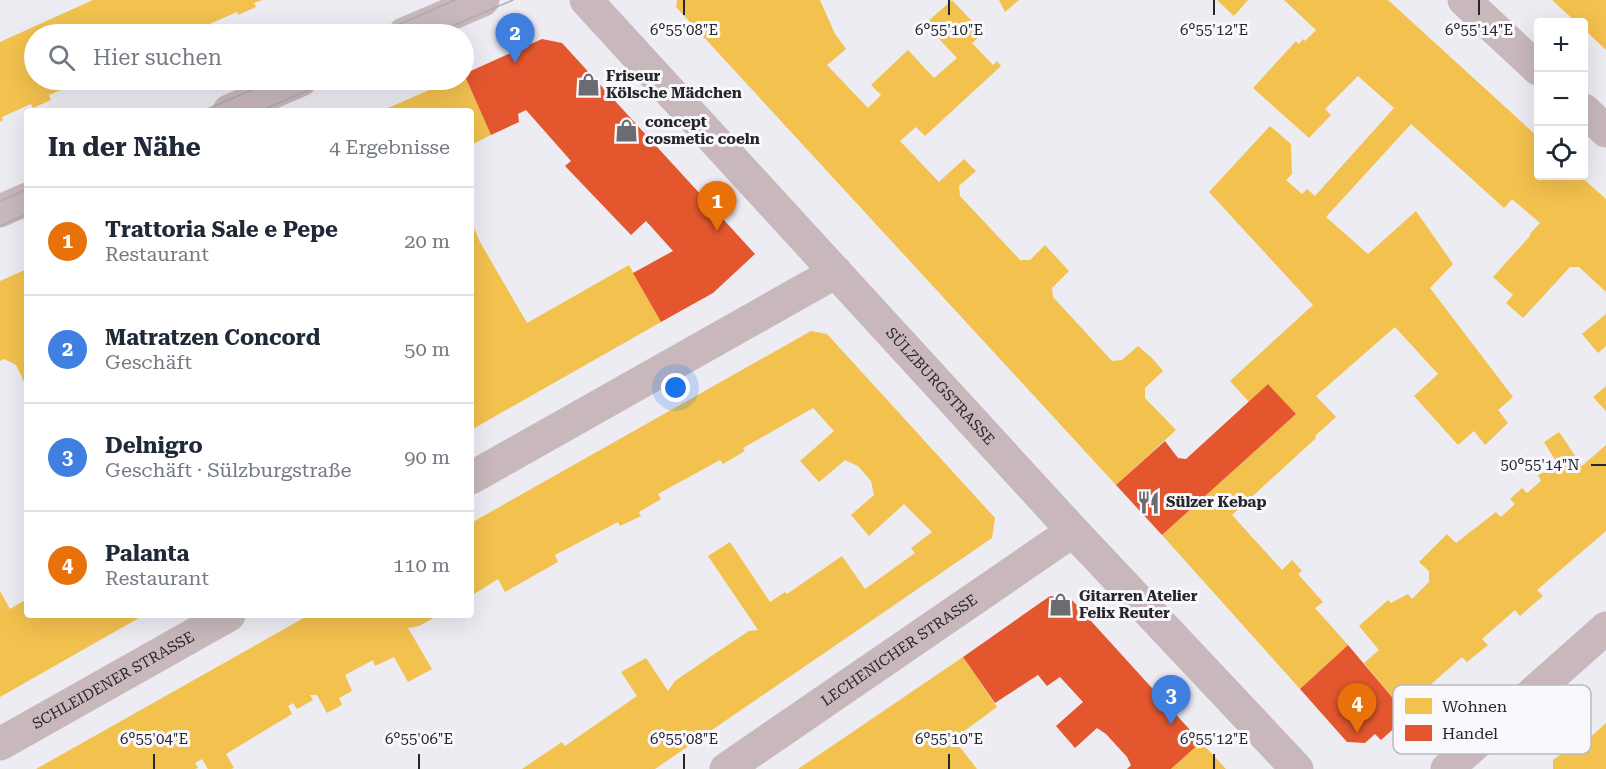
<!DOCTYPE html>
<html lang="de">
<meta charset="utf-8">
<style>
:root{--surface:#fff;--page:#f6f6f7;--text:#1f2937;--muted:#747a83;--line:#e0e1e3;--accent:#6c6b71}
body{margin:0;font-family:"Roboto Serif",serif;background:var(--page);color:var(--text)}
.controls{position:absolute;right:18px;top:18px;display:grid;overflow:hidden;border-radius:6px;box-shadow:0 6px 24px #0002}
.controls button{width:54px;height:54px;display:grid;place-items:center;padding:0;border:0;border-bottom:2px solid var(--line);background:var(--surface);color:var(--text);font:30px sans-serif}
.you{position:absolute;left:676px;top:388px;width:21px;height:21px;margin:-15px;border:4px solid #fff;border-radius:50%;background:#1a73e8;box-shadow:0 0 0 9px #1a73e833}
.badge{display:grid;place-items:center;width:39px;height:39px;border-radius:50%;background:var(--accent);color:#fff;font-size:20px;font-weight:700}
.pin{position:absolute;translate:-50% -50px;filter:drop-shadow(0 2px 3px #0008)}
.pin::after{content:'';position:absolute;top:32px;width:21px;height:18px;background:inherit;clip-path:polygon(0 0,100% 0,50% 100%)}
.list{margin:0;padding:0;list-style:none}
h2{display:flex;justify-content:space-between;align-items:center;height:78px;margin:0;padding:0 24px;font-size:26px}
h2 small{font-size:20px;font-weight:400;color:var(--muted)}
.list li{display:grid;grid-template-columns:39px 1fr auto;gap:18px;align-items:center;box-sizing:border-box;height:108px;padding:0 24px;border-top:2px solid var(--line)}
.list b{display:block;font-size:22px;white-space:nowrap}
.list p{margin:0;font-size:20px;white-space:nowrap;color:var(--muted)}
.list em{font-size:20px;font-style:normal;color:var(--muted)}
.icon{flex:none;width:33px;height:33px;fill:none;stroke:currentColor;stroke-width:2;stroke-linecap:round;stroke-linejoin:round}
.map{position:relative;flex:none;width:1606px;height:769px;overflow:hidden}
.search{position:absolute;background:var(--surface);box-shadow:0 6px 24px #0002;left:24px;top:24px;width:450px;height:66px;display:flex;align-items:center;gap:15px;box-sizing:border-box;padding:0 21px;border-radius:33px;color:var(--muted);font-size:22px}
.panel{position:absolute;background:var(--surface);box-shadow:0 6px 24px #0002;left:24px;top:108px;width:450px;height:510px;border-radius:6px}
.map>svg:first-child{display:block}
.homes{fill:#f2c14e}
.shops{fill:#e4572e}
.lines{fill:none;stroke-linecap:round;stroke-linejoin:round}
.minor{stroke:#c8b8bc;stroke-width:33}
.tertiary{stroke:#c8b8bc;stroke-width:33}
.tram{stroke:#b2aaaf;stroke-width:1.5}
.ticks{fill:none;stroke:#27262b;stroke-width:2}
.labels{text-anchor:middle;stroke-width:6;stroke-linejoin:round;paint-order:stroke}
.poi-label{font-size:15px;font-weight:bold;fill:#27262b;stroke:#f9f8fd;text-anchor:start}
.street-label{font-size:15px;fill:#27262b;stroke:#f9f8fd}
.key{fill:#f9f8fd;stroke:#bab9be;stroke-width:1.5}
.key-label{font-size:16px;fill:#27262b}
.ticks-label{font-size:15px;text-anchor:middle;fill:#27262b;stroke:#f9f8fd;stroke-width:6;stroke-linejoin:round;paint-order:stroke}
</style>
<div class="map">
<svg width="1606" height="769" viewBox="0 0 1606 769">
<rect width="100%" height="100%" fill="#edecf3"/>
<path class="homes" d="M93 0H262L254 3 256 7 238 15 237 12 189 33 190 34H34V80H85L49 95 51 100 33 108 31 104 4 116 2 117 3 120 0 122V42Z
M677 0H820L835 34 846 49 827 65 868 108 881 95 871 85 908 50 934 78 957 58 925 24 952 0 983 33 972 43 993 65 997 61 1001 66 925 136 916 127 900 141 939 182 964 159 976 171 959 186 960 196 1020 260H1030L1045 245 1069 271 1052 288 1053 297 1112 361 1122 360 1138 346 1153 359 1163 371 1145 388V398L1176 430 1116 485 676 7Z
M999 0H1019L1005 12Z
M1217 0H1248L1234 16Z
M1284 0H1388L1538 137V176H1580L1606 199V292L1579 267H1570L1523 318 1506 303 1513 295 1493 277 1530 236V234L1540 223 1512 199 1504 208 1411 124 1326 217 1368 254 1416 211 1453 264 1430 288 1513 397 1498 410 1508 423 1485 445 1474 431 1458 445 1414 396 1438 374 1395 327 1316 396 1336 417 1315 436 1316 438 1232 515 1282 570 1292 560 1302 571 1298 574 1323 602 1315 608 1348 645 1300 689 1162 535 1296 414 1268 384 1249 402 1230 381 1313 305 1209 192 1270 126 1291 144 1292 174 1286 180 1302 194 1307 189 1315 196 1394 108 1358 76 1325 109 1331 115 1309 138 1253 88 1296 41 1299 44 1303 39 1305 41 1316 30Z
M1552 0H1606V50L1584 29V22H1576Z
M464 74 491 135 471 145V111H381L452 80H464Z
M471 221 480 242 527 323 629 265 661 322 471 430Z
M27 269V388L16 365 4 359 0 361V281Z
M1606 314V346L1598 353 1582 334Z
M811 331 827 334 995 518 992 538 655 769H522L562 742 565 746 637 696 621 672 646 658 668 691 675 681 710 657 749 631 758 630 708 556 730 542 770 602 785 592 787 594 842 556 865 589 915 553 911 548 932 532 904 504 869 536 851 515 874 495 871 481 858 466 845 460 819 482 800 461 834 431 813 408 743 448 745 451 723 464 720 460 658 494 661 499 639 512 641 516 620 526 618 522 555 555 558 562 505 592 498 579 471 596V523Z
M1606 386V411L1593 397Z
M1559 432 1582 466 1606 445V531L1537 590 1543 596 1520 616 1515 610 1482 639 1488 645 1467 662 1462 657 1429 686 1435 693 1408 716 1364 663 1379 650 1359 626 1388 600 1391 603 1408 594 1412 599 1429 582V571L1419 562 1447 534 1456 543 1496 512 1501 517 1515 504 1510 499 1522 488 1527 493 1541 481 1538 475 1559 466 1544 442Z
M0 591 10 609 27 599V615H144L0 697Z
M309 615H439L419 626 408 628 432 669 408 682 394 657 375 666 373 660 345 675 352 691 339 698 342 705 327 713 317 695H310L313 700 297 709 293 703 288 706 292 714 226 754 234 768 231 769H208L202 759 195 763 198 768 195 769H36Z
M963 657 997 707 960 734 952 737 977 769H798Z
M1606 723V769H1553V760L1564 752 1572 754Z
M1201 742 1226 769H1171Z"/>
<path class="shops" d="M542 39 562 43 755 254 713 293 661 322 633 273 673 251 646 221 631 235 565 166 571 161 526 110 518 114 519 122 491 135 464 74Z
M1268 384 1296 414 1162 535 1116 485 1165 441 1178 458 1186 459Z
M1050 596 1071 599 1201 742 1171 769H1127L1131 765 1127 757 1106 734 1097 728 1075 748 1056 726 1083 702 1060 677 1047 686 1038 675 995 703 963 657Z
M1348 645 1408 716 1381 740 1375 734 1365 743 1347 742 1300 689Z"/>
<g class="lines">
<g class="minor">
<path id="s1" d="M586 0 1073 531 1297 769"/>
<path d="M1464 0 1538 69"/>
<path d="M1584 110 1606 131"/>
<path d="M471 478 836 272"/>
<path id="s2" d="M0 744 229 615"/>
<path id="s3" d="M726 769 1073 531"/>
<path d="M1447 769 1606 628"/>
</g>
<path class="tertiary" d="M404 34 483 0
M229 111 301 80
M0 211 27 199"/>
<path class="tram" d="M377 34 455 0
M434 34 513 0
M203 111 275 80
M260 111 332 80
M0 201 27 189
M0 226 27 214"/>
</g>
<path class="ticks" d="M684 0V15M949 0V15M1214 0V15M1479 0V15M1591 465H1606M154 754V769M419 754V769M684 754V769M949 754V769M1214 754V769"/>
<defs>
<symbol id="shop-bare" viewBox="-9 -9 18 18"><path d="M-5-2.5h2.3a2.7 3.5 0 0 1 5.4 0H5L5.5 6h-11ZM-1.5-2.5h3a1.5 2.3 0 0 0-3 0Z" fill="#6c6b71" stroke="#f9f8fd" stroke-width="2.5" paint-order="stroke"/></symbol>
<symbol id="restaurant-bare" viewBox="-9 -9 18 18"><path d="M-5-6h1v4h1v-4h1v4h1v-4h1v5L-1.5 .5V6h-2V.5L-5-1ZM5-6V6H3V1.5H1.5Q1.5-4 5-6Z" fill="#6c6b71" stroke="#f9f8fd" stroke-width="2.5" paint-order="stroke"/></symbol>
</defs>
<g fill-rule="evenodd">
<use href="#shop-bare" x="572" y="68" width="33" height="33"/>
<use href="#shop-bare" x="610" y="114" width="33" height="33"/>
<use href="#restaurant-bare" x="1132" y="486" width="33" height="33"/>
<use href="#shop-bare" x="1044" y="588" width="33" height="33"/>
</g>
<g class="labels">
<g class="poi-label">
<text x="606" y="81">Friseur<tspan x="606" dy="17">Kölsche Mädchen</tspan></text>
<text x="645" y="127">concept<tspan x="645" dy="17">cosmetic coeln</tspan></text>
<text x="1166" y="507">Sülzer Kebap</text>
<text x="1079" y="601">Gitarren Atelier<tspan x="1079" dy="17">Felix Reuter</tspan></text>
</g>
<g class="street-label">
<text dy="5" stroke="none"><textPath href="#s1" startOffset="524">SÜLZBURGSTRASSE</textPath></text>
<text dy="5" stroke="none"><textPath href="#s3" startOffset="210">LECHENICHER STRASSE</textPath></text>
<text dy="5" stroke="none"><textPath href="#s2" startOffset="130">SCHLEIDENER STRASSE</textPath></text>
</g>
</g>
<rect x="1393" y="685" width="198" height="69" rx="9" class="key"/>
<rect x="1405" y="698" width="27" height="16" fill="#f2c14e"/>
<rect x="1405" y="725" width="27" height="16" fill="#e4572e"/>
<g class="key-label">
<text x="1442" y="712">Wohnen</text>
<text x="1442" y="739">Handel</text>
</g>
<g class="ticks-label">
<text x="684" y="35">6°55'08"E</text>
<text x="949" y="35">6°55'10"E</text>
<text x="1214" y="35">6°55'12"E</text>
<text x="1479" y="35">6°55'14"E</text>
<text x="1540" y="470">50°55'14"N</text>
<text x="154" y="744">6°55'04"E</text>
<text x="419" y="744">6°55'06"E</text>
<text x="684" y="744">6°55'08"E</text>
<text x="949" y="744">6°55'10"E</text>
<text x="1214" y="744">6°55'12"E</text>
</g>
</svg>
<div class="controls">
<button>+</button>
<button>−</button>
<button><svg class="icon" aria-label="locate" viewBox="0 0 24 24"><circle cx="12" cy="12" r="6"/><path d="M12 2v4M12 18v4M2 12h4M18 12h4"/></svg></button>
</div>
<div class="you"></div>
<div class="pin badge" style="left:717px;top:231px;background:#e8710a">1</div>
<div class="pin badge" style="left:515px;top:63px;background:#3f7fe0">2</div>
<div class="pin badge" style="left:1171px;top:725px;background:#3f7fe0">3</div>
<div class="pin badge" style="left:1357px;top:733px;background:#e8710a">4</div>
<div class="search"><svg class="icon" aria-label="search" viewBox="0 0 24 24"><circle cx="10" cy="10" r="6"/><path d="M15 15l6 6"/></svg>Hier suchen</div>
<section class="panel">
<h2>In der Nähe<small>4 Ergebnisse</small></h2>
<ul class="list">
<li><span class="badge" style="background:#e8710a">1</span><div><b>Trattoria Sale e Pepe</b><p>Restaurant</p></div><em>20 m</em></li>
<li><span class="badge" style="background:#3f7fe0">2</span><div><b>Matratzen Concord</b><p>Geschäft</p></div><em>50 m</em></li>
<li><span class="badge" style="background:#3f7fe0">3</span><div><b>Delnigro</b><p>Geschäft · Sülzburgstraße</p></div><em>90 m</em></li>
<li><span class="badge" style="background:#e8710a">4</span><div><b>Palanta</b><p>Restaurant</p></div><em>110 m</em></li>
</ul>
</section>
</div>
